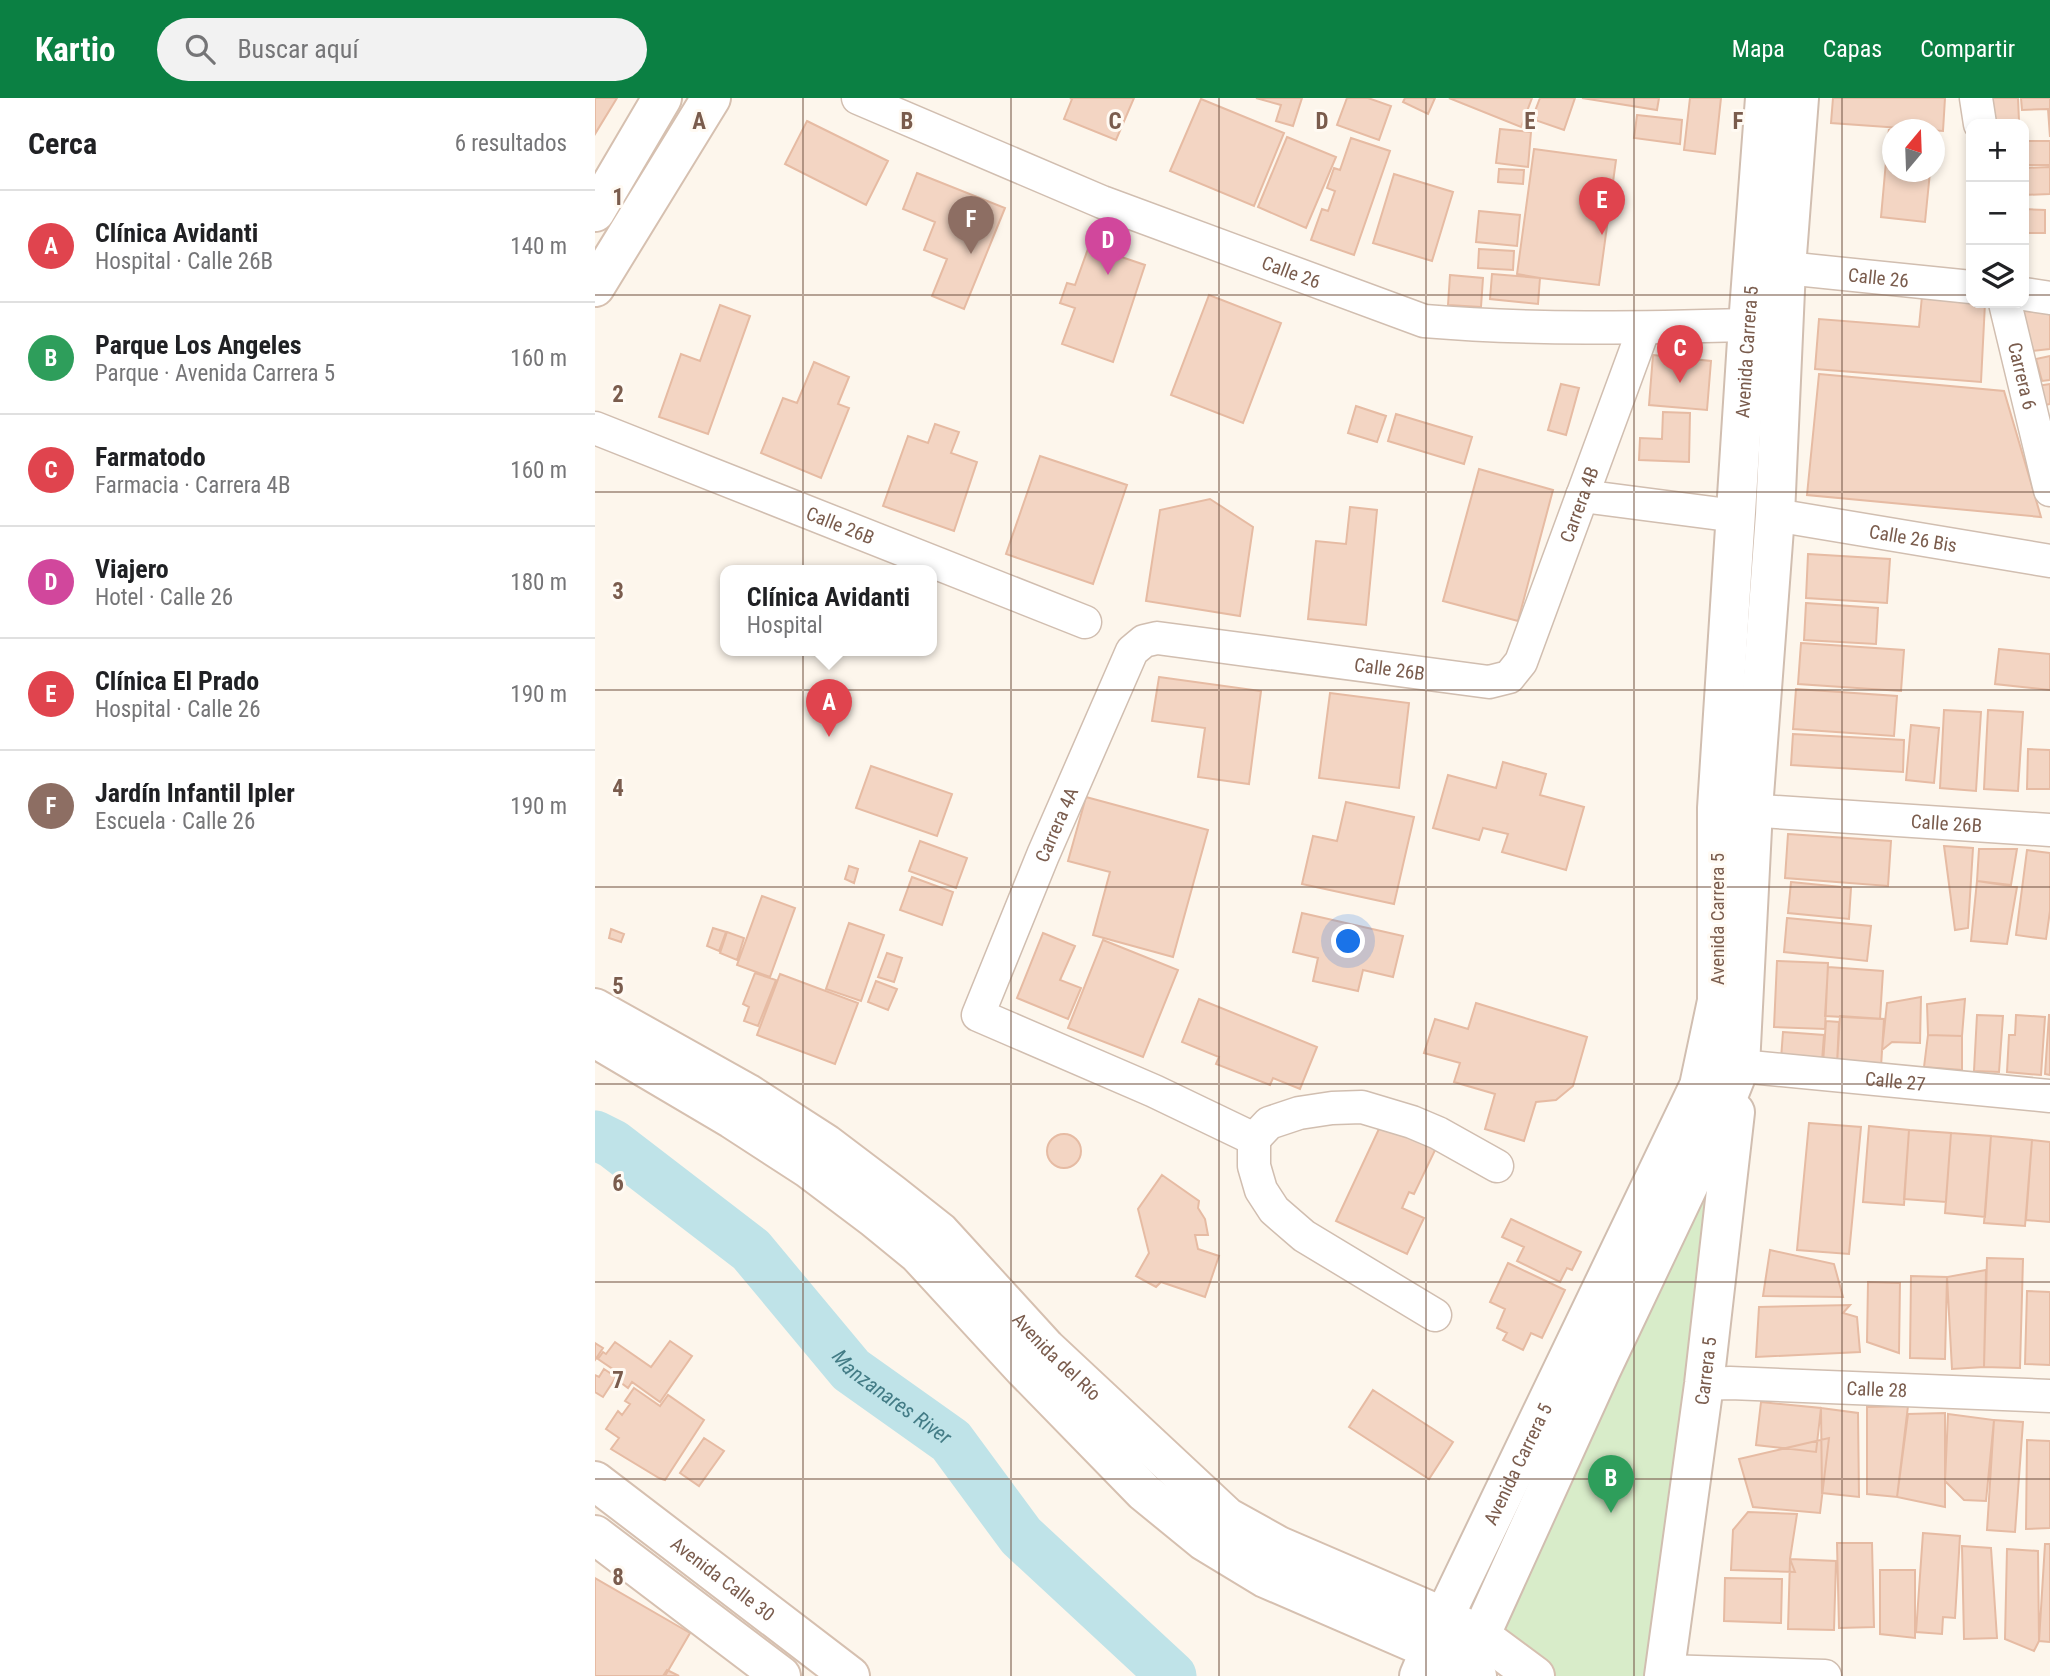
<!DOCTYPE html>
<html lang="es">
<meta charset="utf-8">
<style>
:root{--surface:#fff;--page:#f2f2f2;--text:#202124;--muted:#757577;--line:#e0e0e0;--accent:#0b8043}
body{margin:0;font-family:"Roboto Condensed",sans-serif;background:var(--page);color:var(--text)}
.controls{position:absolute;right:21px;top:21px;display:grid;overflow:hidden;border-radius:14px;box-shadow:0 4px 10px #0003}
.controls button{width:63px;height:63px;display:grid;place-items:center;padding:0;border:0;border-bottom:2px solid var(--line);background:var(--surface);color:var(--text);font:35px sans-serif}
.compass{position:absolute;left:1287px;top:21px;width:63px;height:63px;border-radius:50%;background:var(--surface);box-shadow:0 4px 10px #0003;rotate:19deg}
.you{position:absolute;left:754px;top:844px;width:24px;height:24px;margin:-18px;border:5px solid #fff;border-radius:50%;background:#1a73e8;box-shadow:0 0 0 10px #1a73e833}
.badge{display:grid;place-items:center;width:46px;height:46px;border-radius:50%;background:var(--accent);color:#fff;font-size:23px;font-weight:700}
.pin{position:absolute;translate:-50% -58px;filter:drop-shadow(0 2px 4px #0008)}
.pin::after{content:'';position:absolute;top:37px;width:24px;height:21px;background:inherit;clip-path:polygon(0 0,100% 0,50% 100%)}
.popup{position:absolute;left:125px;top:467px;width:217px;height:91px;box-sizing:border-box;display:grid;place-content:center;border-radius:14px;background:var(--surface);filter:drop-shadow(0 2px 5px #0005);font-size:23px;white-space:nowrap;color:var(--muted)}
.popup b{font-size:26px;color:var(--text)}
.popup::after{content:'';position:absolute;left:50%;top:100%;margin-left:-14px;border:14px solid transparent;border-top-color:var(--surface)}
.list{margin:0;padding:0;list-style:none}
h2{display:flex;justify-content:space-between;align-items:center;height:91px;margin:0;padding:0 28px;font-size:30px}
h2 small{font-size:23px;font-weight:400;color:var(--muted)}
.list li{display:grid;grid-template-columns:46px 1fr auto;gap:21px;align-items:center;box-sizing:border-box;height:112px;padding:0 28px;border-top:2px solid var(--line)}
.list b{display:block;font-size:26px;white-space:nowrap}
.list p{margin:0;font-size:23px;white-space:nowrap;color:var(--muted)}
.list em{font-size:23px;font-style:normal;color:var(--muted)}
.icon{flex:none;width:38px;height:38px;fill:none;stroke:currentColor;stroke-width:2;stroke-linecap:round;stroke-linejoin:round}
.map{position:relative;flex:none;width:1455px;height:1578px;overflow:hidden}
header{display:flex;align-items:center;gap:42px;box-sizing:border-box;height:98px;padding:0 35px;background:var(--accent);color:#fff}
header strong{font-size:33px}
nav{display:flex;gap:38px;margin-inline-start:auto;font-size:24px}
.search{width:490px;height:63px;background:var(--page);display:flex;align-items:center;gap:18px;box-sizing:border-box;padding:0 24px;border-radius:38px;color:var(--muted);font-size:26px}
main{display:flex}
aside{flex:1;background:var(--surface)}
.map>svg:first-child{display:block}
.green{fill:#d8ecc9}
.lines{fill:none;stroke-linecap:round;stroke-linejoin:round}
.river{stroke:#bfe3e8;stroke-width:49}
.building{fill:#f3d5c3;stroke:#e6bba3;stroke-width:2}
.minor-casing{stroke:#d1beb0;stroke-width:35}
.tertiary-casing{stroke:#d1beb0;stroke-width:42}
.secondary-casing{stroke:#d6c0b0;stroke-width:42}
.minor{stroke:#fff;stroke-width:32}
.tertiary{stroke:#fff;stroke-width:38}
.secondary{stroke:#fff;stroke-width:38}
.grid{fill:none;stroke:#7a5c4d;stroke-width:2;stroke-opacity:0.55}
.labels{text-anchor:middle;stroke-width:6;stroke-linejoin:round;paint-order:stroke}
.street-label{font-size:19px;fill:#7a5c4d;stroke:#fffaf3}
.water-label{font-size:21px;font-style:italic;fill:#437c86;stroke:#fffaf3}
.grid-label{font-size:23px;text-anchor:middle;font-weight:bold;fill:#7a5c4d;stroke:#fffaf3;stroke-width:6;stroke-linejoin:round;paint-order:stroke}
</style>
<header>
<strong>Kartio</strong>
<div class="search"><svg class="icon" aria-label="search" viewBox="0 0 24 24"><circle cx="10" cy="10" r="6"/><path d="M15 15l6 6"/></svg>Buscar aquí</div>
<nav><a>Mapa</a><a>Capas</a><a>Compartir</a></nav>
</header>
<main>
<aside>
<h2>Cerca<small>6 resultados</small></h2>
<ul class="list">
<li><span class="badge" style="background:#e0444e">A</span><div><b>Clínica Avidanti</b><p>Hospital · Calle 26B</p></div><em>140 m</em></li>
<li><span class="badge" style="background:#2e9e5b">B</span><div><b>Parque Los Angeles</b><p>Parque · Avenida Carrera 5</p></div><em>160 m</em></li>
<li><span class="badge" style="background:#e0444e">C</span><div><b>Farmatodo</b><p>Farmacia · Carrera 4B</p></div><em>160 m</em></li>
<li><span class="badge" style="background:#d1479c">D</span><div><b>Viajero</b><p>Hotel · Calle 26</p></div><em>180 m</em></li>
<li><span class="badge" style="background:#e0444e">E</span><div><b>Clínica El Prado</b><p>Hospital · Calle 26</p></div><em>190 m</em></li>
<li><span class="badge" style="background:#8d6e63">F</span><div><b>Jardín Infantil Ipler</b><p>Escuela · Calle 26</p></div><em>190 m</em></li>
</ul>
</aside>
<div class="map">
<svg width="1455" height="1578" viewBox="0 0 1455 1578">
<rect width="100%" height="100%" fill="#fdf6ec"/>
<path class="green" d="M1118 1065 1060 1578H961L898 1527Z"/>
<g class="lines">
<path class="river" id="s1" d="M0 1037 18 1046 156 1152 256 1272 356 1343 426 1438 577 1578"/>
</g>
<path class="building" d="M0 0H22L0 36Z
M475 0H539L521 42 469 21 477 1Z
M661 0H707L698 28 681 23 686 7Z
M752 0H773L796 8 784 42 742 27Z
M810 0H840L833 16 808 4Z
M854 0H937L926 29Z
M945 0H980L969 32 937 21Z
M987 0H1064L1062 12Z
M1095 0H1126L1120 56 1089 52Z
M1238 0H1350L1348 33 1236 25Z
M1395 0H1423L1424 23 1397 24Z
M1426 0H1455V39L1453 11 1427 12Z
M606 1 689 35 659 108 575 73Z
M1042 17 1087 22 1085 46 1039 40Z
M212 23 293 63 271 107 190 66Z
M1294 30 1322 32H1297V74H1335L1330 124 1286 119Z
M905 31 936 34 933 69 901 65Z
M692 39 741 59 711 130 663 109Z
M756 40 795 53 759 157 716 142 727 111 733 113 740 93 732 90 739 70 745 72Z
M1429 43H1455V67H1429Z
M939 51 1021 62 1004 187 945 180 922 176Z
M1455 69V96L1429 97V70Z
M904 71 929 72 928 86 903 84Z
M322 75 410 110 369 211 337 198 352 161 329 152 340 124 308 111Z
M799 76 858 94 837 163 778 145Z
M1429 111 1450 112V135H1429Z
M884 113 925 117 922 148 881 144Z
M494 148 550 167 518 264 467 246 480 210 465 205 472 185 480 187Z
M884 151 919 153 918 172 883 170Z
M897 176 945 180 943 206 895 201Z
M855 177 888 180 886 209 853 207Z
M614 197 686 225 648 325 576 297Z
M1327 198 1390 205 1386 284 1220 271 1224 221 1324 229Z
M125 207 155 218 113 336 64 319 86 256 105 263Z
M1418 212 1455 215V251L1428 254Z
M1058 257 1116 263 1112 312 1054 307Z
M1455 258V282L1447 283 1441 261Z
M219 264 254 279 243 306 254 310 226 380 166 355 188 300 202 305Z
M1224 276 1409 293 1446 419 1212 397Z
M966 286 984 290 971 337 953 332Z
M1455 286V306L1450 307 1442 288Z
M761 308 791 318 782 344 753 335Z
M1068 314 1095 315 1094 364 1044 362 1045 340 1067 341Z
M801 316 877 339 869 366 793 343Z
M340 326 364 334 356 355 382 364 359 433 288 408 313 338 333 345Z
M445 358 532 387 498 486 411 456Z
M884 371 958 392 923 523 848 503Z
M615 401 658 429 645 518 551 503 565 412Z
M755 409 782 412 771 527 713 521 721 443 751 446Z
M1213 456 1295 461 1292 505 1211 500Z
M1211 505 1283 510 1281 546 1209 542Z
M1206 545 1309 552 1306 593 1203 586Z
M1404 551 1455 556V592L1400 586Z
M564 579 666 593 654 686 603 679 610 630 557 623Z
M1201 591 1302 598 1299 638 1198 631Z
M735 595 814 605 804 690 724 680Z
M1349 612 1386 614 1381 693 1345 690Z
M1393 612 1428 614 1423 693 1389 691Z
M1316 627 1344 630 1339 685 1311 682Z
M1198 636 1309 642 1308 674 1196 667Z
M1433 651 1455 652V691H1432Z
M908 664 951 676 945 697 989 709 971 772 907 754 913 736 888 730 884 742 838 730 853 677 901 690Z
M276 668 357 696 342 738 261 710Z
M491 699 613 732 578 859 498 837 515 774 473 763Z
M751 704 819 719 799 806 707 786 718 738 742 743Z
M1193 736 1296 743 1293 788 1190 780Z
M325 743 372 760 361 790 314 773Z
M1349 748 1378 750 1373 830 1360 832Z
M1384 751H1422L1416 787 1382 783Z
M1432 752 1455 755V813L1451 841 1421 837Z
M254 768 263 771 259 785 250 781Z
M317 779 358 794 347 827 305 812Z
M1382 783 1422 789 1412 846 1376 843Z
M1196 784 1256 790 1254 821 1193 815Z
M167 798 200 810 175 879 142 867Z
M707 815 808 838 798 879 768 872 763 893 718 883 723 860 698 854Z
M1192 820 1276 828 1272 863 1189 854Z
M254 825 289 837 266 903 231 891Z
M118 830 131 834 124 853 112 848Z
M16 831 29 836 26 844 14 840Z
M132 834 149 840 142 862 125 855Z
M448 835 480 848 465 882 486 890 473 921 422 900Z
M508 842 583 872 548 959 473 930Z
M292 855 307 860 299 884 283 879Z
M1182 863 1233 865 1230 931 1179 929Z
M1233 869 1288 873 1285 921 1230 918Z
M160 875 181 882 163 928 149 923 154 909 148 906Z
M185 876 263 905 240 966 162 937Z
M281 883 302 891 293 912 273 904Z
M1326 899 1325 945 1297 944 1287 952 1292 905Z
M604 901 722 949 705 991 678 980 675 987 621 966 624 959 587 944Z
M1370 901 1367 938 1333 937 1332 906Z
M881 905 992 939 978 988 961 1002 941 1004 929 1043 890 1031 900 996 859 984 865 965 829 955 840 921 873 931Z
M1382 917 1408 918 1404 974 1379 973Z
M1421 917 1450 919 1446 977 1412 974 1414 937H1420Z
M1454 917H1455V977L1450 976Z
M1245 918 1289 921 1286 969 1242 966Z
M1231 923 1244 924 1242 966 1228 965Z
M1188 934 1229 937 1227 963 1186 961Z
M1333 937 1367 938V972L1329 969Z
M789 1020 843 1046 819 1096 814 1094 807 1110 829 1120 812 1156 741 1123Z
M1214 1025 1266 1029 1254 1156 1202 1152Z
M1274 1028 1314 1032 1309 1107 1268 1104Z
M1314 1032 1356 1035 1351 1104 1309 1101Z
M1356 1035 1396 1038 1390 1119 1350 1115Z
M452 1053a17 17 0 1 1 34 0a17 17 0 1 1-34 0Z
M1396 1038 1437 1042 1430 1128 1389 1125Z
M1437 1042 1455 1044V1124L1431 1122Z
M567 1077 604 1103 603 1110 610 1121 613 1137H600L603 1151 624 1158 610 1199 566 1184 561 1189 541 1178 554 1155 543 1111Z
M916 1121 986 1154 977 1172 972 1170 965 1184 922 1163 929 1149 907 1139Z
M1175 1152 1239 1166 1248 1199 1168 1198Z
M1392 1160 1428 1161 1425 1270 1389 1269Z
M913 1165 970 1192 947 1240 936 1235 928 1252 908 1242 912 1235 902 1230 910 1211 895 1204Z
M1391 1172 1389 1269 1357 1271 1352 1179Z
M1316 1178 1352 1179 1350 1261 1315 1260Z
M1273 1184 1305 1185 1304 1255 1272 1244Z
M1432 1193 1455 1194V1267L1430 1266Z
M1255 1207 1248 1215 1262 1219 1265 1254 1161 1259 1164 1209Z
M75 1243 97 1258 65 1304 37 1284 33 1290 21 1281 25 1276 3 1261 8 1254 11 1256 20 1244 56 1269Z
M0 1245 8 1250 0 1262Z
M9 1271 21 1279 8 1299 0 1294V1277L4 1279Z
M39 1290 65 1308 73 1297 109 1322 70 1382 64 1380 16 1351 24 1340 11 1331 23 1313 27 1317 35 1306 30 1303Z
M778 1292 858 1344 834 1381 754 1329Z
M1166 1304 1226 1310 1221 1354 1161 1347Z
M1313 1308 1302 1399 1272 1396V1309Z
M1226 1310 1263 1315 1264 1399 1227 1395Z
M1350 1315V1409L1302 1399 1313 1316Z
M1353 1316 1399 1322 1391 1403 1369 1402 1350 1383Z
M1399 1322 1428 1324 1420 1434 1392 1432Z
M109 1340 129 1353 104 1388 85 1375Z
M1234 1340 1225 1415 1158 1409 1144 1361Z
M1432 1342 1455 1343V1430L1431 1431Z
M1153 1414 1202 1416 1195 1461 1200 1474 1136 1472 1138 1432Z
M1328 1435 1365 1438 1360 1520 1348 1519 1347 1536 1321 1534Z
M1242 1445H1277L1279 1529 1244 1530Z
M1450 1446H1455V1544L1444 1543Z
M1367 1448 1396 1450 1402 1540 1369 1541Z
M1412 1451 1443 1453 1444 1543 1439 1553 1410 1541Z
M1195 1461 1241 1463 1239 1532 1193 1531Z
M1285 1472H1320V1540L1285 1536Z
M0 1480 95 1535 70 1578H0Z
M1130 1480 1187 1481 1186 1525 1129 1523Z
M72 1572 84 1578H68Z"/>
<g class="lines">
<defs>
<g id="minor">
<path id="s2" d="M263 0 507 104 829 223C937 232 1045 230 1153 227"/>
<path d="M1381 0 1385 26"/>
<path id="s3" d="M1191 170 1376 189"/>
<path d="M1429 196 1455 200"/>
<path id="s4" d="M1410 205 1455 392"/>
<path id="s5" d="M0 330 490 524"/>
<path d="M987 398 1141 418"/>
<path id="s6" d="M1180 417 1455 463"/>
<path id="s7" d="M1135 711 1455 732"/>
<path id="s8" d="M1145 968 1455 998"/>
<path d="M659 1041 674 1025 704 1015 737 1010 767 1009 817 1024 843 1035 902 1068"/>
<path id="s9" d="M840 1217 709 1138 679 1112 666 1092 659 1068V1041L559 993 383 917 448 757 537 553 549 543 562 540 894 584 914 579 926 564 1049 230"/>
<path id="s10" d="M1109 1286 1135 1285 1455 1298"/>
<path d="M1069 1573 1230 1578"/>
</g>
<g id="tertiary">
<path d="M872 1567 1006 1272 1117 1038 1145 968 1158 711 1180 417 1191 170 1204 0"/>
<path id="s11" d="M824 1578 849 1519 1104 988 1122 903V710L1153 227 1170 0"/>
<path id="s12" d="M1069 1578 1109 1286 1140 1014"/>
</g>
<g id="secondary">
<path d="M0 114 67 0"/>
<path d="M0 189 116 0"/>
<path id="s13" d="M0 910 152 995 231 1046 297 1096 345 1134 451 1250 632 1419 684 1448 849 1519 886 1538 940 1578"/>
<path d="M0 940 137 1021 214 1071 279 1120 323 1156 429 1271 549 1394 609 1443 670 1480 834 1551 882 1578"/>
<path id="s14" d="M0 1383 255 1578"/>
<path d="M0 1437 186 1578"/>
</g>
</defs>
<use href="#minor" class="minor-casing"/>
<use href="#tertiary" class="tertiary-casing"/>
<use href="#secondary" class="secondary-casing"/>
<use href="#minor" class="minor"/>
<use href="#tertiary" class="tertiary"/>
<use href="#secondary" class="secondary"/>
</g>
<path class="grid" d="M208 0V1578M416 0V1578M624 0V1578M831 0V1578M1039 0V1578M1247 0V1578M0 197H1376M1429 197H1455M0 394H1455M0 592H1455M0 789H1455M0 986H1455M0 1184H1455M0 1381H1455"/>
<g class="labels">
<g class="street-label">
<text dy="7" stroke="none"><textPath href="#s2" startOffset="467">Calle 26</textPath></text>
<text dy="7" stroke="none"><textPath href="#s3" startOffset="93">Calle 26</textPath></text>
<text dy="7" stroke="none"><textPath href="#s11" startOffset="1390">Avenida Carrera 5</textPath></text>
<text dy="7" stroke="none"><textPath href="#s4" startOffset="75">Carrera 6</textPath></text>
<text dy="7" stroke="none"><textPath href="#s9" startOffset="1538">Carrera 4B</textPath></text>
<text dy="7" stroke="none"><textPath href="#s5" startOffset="264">Calle 26B</textPath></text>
<text dy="7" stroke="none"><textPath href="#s6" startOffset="140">Calle 26 Bis</textPath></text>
<text dy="7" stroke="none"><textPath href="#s9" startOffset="1230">Calle 26B</textPath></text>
<text dy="7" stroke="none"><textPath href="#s7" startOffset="217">Calle 26B</textPath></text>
<text dy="7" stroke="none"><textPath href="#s9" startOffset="777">Carrera 4A</textPath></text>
<text transform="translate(1122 821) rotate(-90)" y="7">Avenida Carrera 5</text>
<text dy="7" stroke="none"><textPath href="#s8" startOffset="156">Calle 27</textPath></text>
<text dy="7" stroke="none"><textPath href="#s13" startOffset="583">Avenida del Río</textPath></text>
<text dy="7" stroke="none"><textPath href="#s12" startOffset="308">Carrera 5</textPath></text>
<text dy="7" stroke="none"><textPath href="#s10" startOffset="173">Calle 28</textPath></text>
<text dy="7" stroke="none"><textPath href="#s11" startOffset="234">Avenida Carrera 5</textPath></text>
<text dy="7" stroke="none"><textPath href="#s14" startOffset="161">Avenida Calle 30</textPath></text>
</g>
<g class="water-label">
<text dy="7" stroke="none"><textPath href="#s1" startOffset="399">Manzanares River</textPath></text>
</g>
</g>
<g class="grid-label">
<text x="104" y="31">A</text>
<text x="312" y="31">B</text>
<text x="520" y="31">C</text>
<text x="727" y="31">D</text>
<text x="935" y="31">E</text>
<text x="1143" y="31">F</text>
<text x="23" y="107">1</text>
<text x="23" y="304">2</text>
<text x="23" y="501">3</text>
<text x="23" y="698">4</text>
<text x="23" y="896">5</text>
<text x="23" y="1093">6</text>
<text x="23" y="1290">7</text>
<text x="23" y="1487">8</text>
</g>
</svg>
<div class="controls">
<button>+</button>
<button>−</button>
<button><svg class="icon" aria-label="layers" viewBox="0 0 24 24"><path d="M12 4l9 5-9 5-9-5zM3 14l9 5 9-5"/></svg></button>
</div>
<svg class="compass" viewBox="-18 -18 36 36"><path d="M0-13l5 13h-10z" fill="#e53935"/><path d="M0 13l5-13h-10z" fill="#757577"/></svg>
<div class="you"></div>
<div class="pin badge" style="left:234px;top:639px;background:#e0444e">A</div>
<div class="popup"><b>Clínica Avidanti</b>Hospital</div>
<div class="pin badge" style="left:1016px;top:1415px;background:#2e9e5b">B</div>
<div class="pin badge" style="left:1085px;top:285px;background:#e0444e">C</div>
<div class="pin badge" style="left:513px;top:177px;background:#d1479c">D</div>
<div class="pin badge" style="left:1007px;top:137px;background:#e0444e">E</div>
<div class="pin badge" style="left:376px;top:156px;background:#8d6e63">F</div>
</div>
</main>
